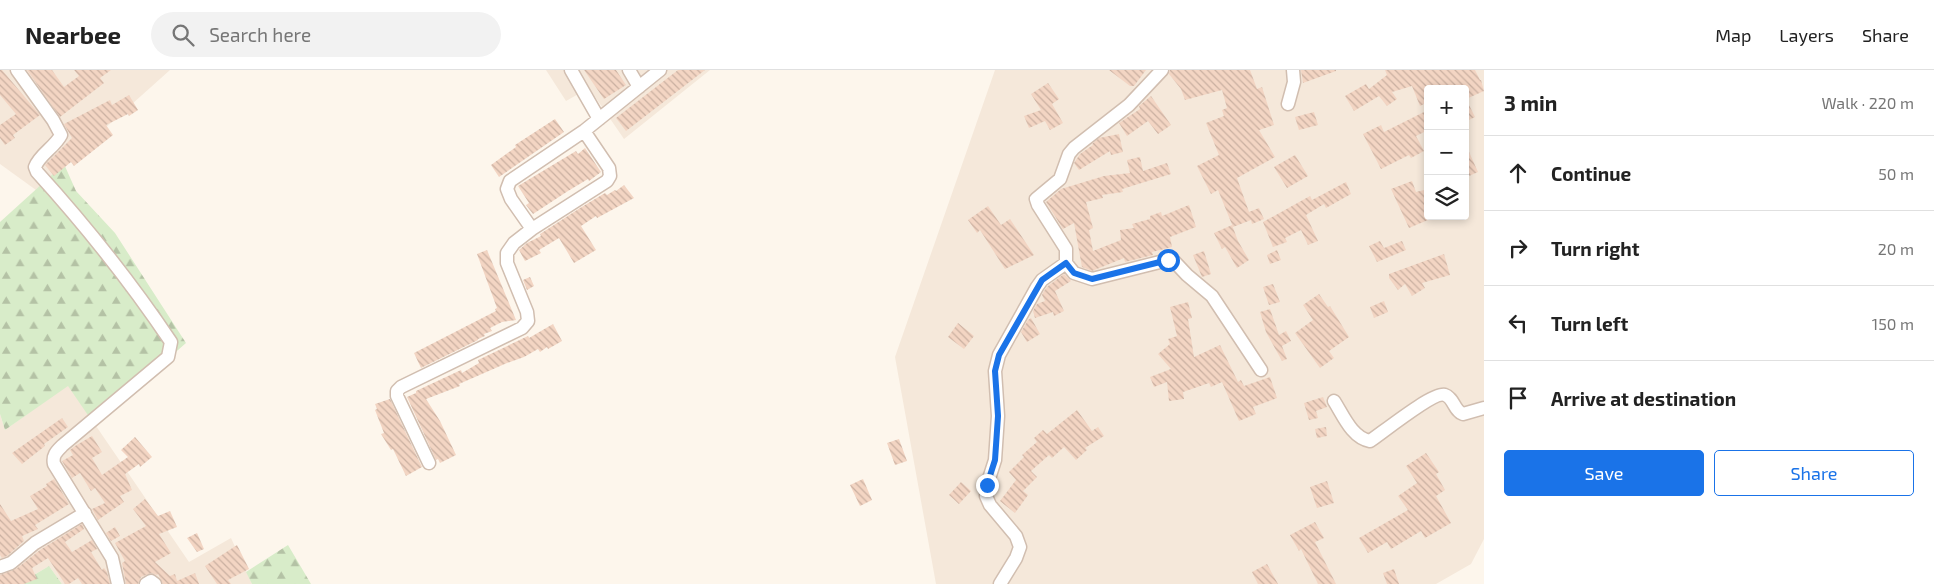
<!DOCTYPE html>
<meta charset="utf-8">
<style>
:root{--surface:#fff;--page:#f2f2f2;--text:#222;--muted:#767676;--line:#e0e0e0;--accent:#1a73e8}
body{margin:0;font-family:"Exo 2",sans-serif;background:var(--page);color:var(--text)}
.controls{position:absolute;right:15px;top:15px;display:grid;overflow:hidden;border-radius:5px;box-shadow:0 2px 8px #0003}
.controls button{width:45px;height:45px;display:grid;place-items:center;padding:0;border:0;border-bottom:1px solid var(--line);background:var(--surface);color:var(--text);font:25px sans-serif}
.stop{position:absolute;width:15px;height:15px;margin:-11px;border:4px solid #1a73e8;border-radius:50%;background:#fff}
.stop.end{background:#1a73e8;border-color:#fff;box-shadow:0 1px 5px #0008}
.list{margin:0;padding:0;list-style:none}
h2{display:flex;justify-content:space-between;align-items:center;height:65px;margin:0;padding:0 20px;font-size:21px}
h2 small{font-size:16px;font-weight:400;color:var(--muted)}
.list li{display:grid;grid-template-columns:32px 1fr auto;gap:15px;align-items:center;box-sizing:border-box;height:75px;padding:0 20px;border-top:1px solid var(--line)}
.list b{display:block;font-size:19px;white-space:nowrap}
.list em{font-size:16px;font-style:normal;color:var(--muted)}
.actions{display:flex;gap:10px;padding:15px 20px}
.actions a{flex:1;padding:11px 0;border:1px solid var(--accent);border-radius:5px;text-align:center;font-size:18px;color:var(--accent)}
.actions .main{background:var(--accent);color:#fff}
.icon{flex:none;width:28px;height:28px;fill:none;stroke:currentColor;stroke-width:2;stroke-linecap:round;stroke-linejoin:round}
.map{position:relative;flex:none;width:1484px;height:514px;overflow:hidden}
header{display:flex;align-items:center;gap:30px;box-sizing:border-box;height:70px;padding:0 25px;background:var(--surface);border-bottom:1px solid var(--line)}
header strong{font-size:24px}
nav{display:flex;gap:28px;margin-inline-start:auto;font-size:18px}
.search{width:350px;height:45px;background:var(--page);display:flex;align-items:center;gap:12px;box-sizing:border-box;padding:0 18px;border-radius:28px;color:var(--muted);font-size:19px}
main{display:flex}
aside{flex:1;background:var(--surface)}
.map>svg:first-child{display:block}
.residential{fill:#f5e8da;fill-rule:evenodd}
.forest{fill:url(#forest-firs)}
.building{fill:url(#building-back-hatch)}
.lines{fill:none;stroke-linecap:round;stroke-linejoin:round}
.minor-casing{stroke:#d1beb0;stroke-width:15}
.minor{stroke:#fff;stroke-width:12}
.route{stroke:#1a73e8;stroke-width:6}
</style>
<header>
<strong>Nearbee</strong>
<div class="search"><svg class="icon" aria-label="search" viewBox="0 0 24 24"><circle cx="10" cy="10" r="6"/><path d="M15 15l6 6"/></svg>Search here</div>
<nav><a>Map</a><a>Layers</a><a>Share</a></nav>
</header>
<main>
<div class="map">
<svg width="1484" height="514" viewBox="0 0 1484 514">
<defs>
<pattern id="forest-firs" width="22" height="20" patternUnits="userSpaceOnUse" patternTransform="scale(1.25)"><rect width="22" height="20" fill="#d8ecc9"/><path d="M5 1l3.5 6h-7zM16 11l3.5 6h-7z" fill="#b4c2a5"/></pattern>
<pattern id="building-back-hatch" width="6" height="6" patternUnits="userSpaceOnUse" patternTransform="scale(1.25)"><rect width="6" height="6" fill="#f3d5c3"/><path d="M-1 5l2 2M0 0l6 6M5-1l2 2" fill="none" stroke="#cab0a1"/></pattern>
</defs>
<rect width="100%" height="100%" fill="#fdf6ec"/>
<path class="residential" d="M0 0H170L36 120 0 94Z
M546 0H710L624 69 589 18 566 31Z
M995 0H1484V469L1471 494 1436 514H936L895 287ZM1428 19H1465V146H1428Z
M68 315 189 492 231 468 252 514H62L49 496 19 514H0V344L5 360Z"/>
<path class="forest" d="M64 94 76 121 115 163 186 273 94 354 68 316 5 360 0 344V152Z
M288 475 311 514H252L246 502Z
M49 496 62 514H19Z"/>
<path class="building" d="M0 0H2L40 45 13 65 15 68 5 75 0 68V55L16 44 0 25Z
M27 0H52L64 17 79 6 74 0H111L100 8 104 13 60 47Z
M584 0H616L626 15 604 29Z
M678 0H705L626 61 616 48Z
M1109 0H1146L1134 16H1130Z
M1170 0H1250L1257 19 1262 17 1274 55 1259 60 1275 87 1237 108 1249 142 1259 138 1264 149 1252 154 1251 150 1233 157 1218 120 1211 124 1197 96 1219 85 1206 53 1224 46 1222 40 1227 38 1222 20 1185 30 1181 19 1169 4Z
M1301 0H1336V1L1303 13Z
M1385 0H1475L1480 10H1481L1484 21 1466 29 1475 47 1465 52V19H1428V32L1420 36 1412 16 1392 22 1397 29 1387 36 1379 26 1354 41 1345 26 1366 14 1369 19 1387 5Z
M1048 13 1059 29 1052 34 1063 53 1050 60 1045 51 1029 58 1024 46 1041 40 1031 24Z
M129 25 138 40 129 46 128 44 106 55 113 65 74 96 71 92 54 106 45 95 72 68 64 54 110 30 112 35Z
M1151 26 1171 55 1158 64 1148 51 1127 66 1119 53 1140 39 1139 36Z
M1314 42 1318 55 1299 60 1295 47Z
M1424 42 1428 49V60L1416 66 1424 81 1411 88 1409 85 1381 99 1363 64 1381 55 1384 62Z
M555 49 564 62 499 107 491 95 516 77 515 75Z
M1119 64 1123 82 1111 85 1110 81 1079 100 1074 93 1080 84 1093 75 1092 74 1099 68Z
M1465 73 1478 102 1469 106 1465 97Z
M585 78 601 102 589 111 588 109 568 121 533 144 526 135 529 133 518 116 576 81 578 84Z
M1295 85 1308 106 1287 118 1274 97Z
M1140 87 1143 101 1167 93 1171 104 1122 119 1123 122 1102 125 1103 128 1086 132 1093 158 1089 160 1093 181 1121 170 1120 160 1134 158 1132 154 1150 149V146L1161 142 1162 146 1189 135 1196 157 1170 167 1172 177 1152 182 1153 185 1125 192 1124 188 1092 201 1082 197 1074 153 1063 159 1046 132 1061 119 1104 106 1130 103 1127 90Z
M1412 111 1416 122 1428 119V150L1409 158 1391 119Z
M1346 112 1351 124 1326 138 1324 134 1306 145 1318 171 1308 175 1301 160 1285 168 1287 172 1273 177 1263 152 1310 126 1312 130Z
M624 115 634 128 597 148 596 146 581 156 596 180 574 193 559 168 539 180 541 183 525 191 519 180 527 173 541 166 540 164 580 138 605 123 607 125 615 120 616 121Z
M988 136 1001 155 1010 149 1034 185 1005 199 980 160 977 163 968 150Z
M1232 155 1238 171 1249 190 1237 198 1225 177 1222 179 1214 163Z
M1380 171 1384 178 1402 171 1406 180 1377 192 1369 176Z
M487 180 516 250 502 252 490 258 492 261 484 264 485 266 478 269V270L421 298 414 283 496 241 495 239 497 238 477 184Z
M1277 180 1281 190 1270 194 1267 185Z
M1204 181 1211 204 1202 207 1193 185Z
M1444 184 1450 205 1422 213 1425 218 1412 226 1405 214 1398 220 1389 208V204Z
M1064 204 1071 211 1055 221 1064 241 1054 246 1053 242 1035 248 1033 241 1037 234 1045 231 1042 225 1044 221 1048 216Z
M530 207 534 216 527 220 523 210Z
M1273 214 1280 232 1269 235 1263 217Z
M1319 224 1328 237 1330 236 1349 267 1329 281 1334 288 1320 298 1295 263 1313 250 1303 235Z
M1384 231 1388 242 1374 248 1370 237Z
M1188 232 1192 248 1188 249 1194 287 1220 275 1238 312 1241 310 1244 316 1270 307 1277 328 1253 337 1256 344 1239 351 1222 312 1211 317 1209 313 1183 322 1184 329 1169 331 1167 312 1154 317 1150 307 1171 299 1158 284 1170 274 1168 269 1177 266 1170 237Z
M1270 239 1279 265 1286 261 1291 271 1282 276 1287 289 1282 291 1266 262 1260 242Z
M1031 248 1040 264 1027 272 1021 262 1028 250Z
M958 253 974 266 964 279 948 267Z
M553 254 562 271 548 279 547 277 540 282 538 279 524 287 507 293 459 314 460 316 426 329 440 351 456 385 440 393 438 389 436 390 407 327 416 323V321L461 300 462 303 479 293 478 290 528 266 529 268Z
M1323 327 1327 337 1316 341 1318 348 1309 350 1304 333Z
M390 329 422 397 406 406 393 379 391 380 381 364 384 363 375 340 377 339 375 334Z
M1077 340 1092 361 1098 357 1104 366 1085 378 1087 380 1076 390 1064 377 1052 388 1049 385 1031 401 1037 407 1023 421 1028 425 1015 443 1000 431 1016 410 1009 402 1024 387 1022 385 1037 372 1034 368 1043 360 1047 364Z
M62 348 68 357 44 374 45 376 22 394 12 383Z
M1326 357 1327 366 1317 368 1315 359Z
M92 366 102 382 92 388 102 405 128 387 121 380 135 367 152 387 140 397 139 394 125 404 132 420 120 426 124 432 98 450 92 439 105 433 95 418 91 421 80 403 72 408 62 391 73 385 70 380 75 376Z
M899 369 907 391 895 395 887 373Z
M1426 383 1439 402 1436 404 1445 420 1436 426 1451 453 1425 468 1421 461 1391 479 1387 472 1368 483 1359 468 1408 440 1398 426 1417 413 1406 396Z
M54 409 69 434 35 455 38 459 22 466 24 471 7 486 2 488 0 485V434L11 451 38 439 30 426 47 416 46 414Z
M863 409 872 430 860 436 850 415Z
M1327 411 1334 433 1317 438 1310 417Z
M961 412 971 421 959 434 949 425Z
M145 429 158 446 170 441 177 457 159 464 171 483 155 492 170 506 175 504 177 511 195 503 199 514H163L158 504 157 505 151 503 141 507 138 514H126L122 493 125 491 115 473 146 456 133 439Z
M1315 452 1324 468 1315 472 1336 514H1318L1301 479 1299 481 1290 465Z
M82 454 84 459 65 472 72 482 92 470 97 479 91 482 102 500 104 498 107 502 110 514H82L78 508 69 514H65L48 488 32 498 37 509 24 514H0V505L16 499 40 480Z
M115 457 120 466 111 471 106 463Z
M197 463 204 479 197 482 187 468Z
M237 475 249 499 228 510 231 514H217L205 496Z
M1267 494 1278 514H1258L1252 502Z
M1394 499 1399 514H1387L1383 503Z"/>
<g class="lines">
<defs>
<path id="minor" d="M17 0 53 50 61 65C55 77 39 85 35 97L37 102C86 156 130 211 171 272L168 287 63 375C57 381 52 385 54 394L112 488 118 514
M571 0 599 49
M629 0 639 17
M1288 34 1294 12 1293 0
M532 159 511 129 507 119 510 111 584 61 660 0
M1066 193 1074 203 1092 209 1172 189 1187 205 1212 226 1261 300
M1334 331C1343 345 1352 368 1370 371 1382 363 1434 321 1445 325 1454 328 1454 341 1463 344L1484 338
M429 393 397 326V321L401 317 522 258 528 251 527 242 507 193V183L514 173 532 159 607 111 610 106 609 98 584 61
M0 497 11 493 35 473 85 443
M146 514 151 511 155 514
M1000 514 1016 488 1020 477 1016 466 990 435 986 426 987 415 995 390 998 346 995 301 999 285 1037 217 1042 210 1066 193V179L1038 135 1036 129 1060 109 1069 84 1074 78 1129 35 1162 0"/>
</defs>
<use href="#minor" class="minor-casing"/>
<use href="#minor" class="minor"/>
</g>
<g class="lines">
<path class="route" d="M987 415 995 390 998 346 995 301 999 285 1042 210 1066 193 1074 203 1092 209 1168 190"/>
</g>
</svg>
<div class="controls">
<button>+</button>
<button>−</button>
<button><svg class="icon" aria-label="layers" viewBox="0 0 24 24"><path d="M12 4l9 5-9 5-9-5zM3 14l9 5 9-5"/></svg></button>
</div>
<div class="stop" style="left:1168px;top:190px"></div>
<div class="stop end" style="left:987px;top:415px"></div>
</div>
<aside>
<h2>3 min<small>Walk · 220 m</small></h2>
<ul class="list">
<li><svg class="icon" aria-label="ahead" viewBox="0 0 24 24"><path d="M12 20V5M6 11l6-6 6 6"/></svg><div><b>Continue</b></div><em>50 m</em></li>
<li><svg class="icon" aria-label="right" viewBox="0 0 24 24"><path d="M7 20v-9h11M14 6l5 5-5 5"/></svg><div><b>Turn right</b></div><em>20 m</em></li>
<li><svg class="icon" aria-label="left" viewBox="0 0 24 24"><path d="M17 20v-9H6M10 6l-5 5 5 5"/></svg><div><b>Turn left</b></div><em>150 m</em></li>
<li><svg class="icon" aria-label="arrive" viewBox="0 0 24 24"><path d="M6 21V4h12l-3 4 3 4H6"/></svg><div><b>Arrive at destination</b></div></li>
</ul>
<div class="actions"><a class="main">Save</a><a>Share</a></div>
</aside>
</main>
